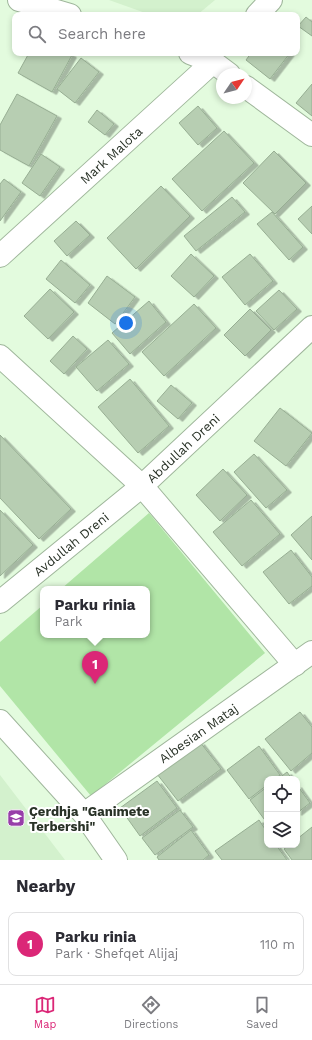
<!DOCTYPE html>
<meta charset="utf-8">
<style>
:root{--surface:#fff;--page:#f2f2f3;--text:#2b2b33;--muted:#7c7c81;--line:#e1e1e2;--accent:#db2777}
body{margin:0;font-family:"Work Sans",sans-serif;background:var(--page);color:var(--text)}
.controls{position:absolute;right:12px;bottom:12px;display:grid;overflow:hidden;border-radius:8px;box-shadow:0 2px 6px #0003}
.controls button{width:36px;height:36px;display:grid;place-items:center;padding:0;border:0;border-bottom:1px solid var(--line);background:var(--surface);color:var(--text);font:20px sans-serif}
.compass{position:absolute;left:216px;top:68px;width:36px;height:36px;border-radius:50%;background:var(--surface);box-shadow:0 2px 6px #0003;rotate:55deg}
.you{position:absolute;left:126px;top:323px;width:14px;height:14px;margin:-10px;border:3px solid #fff;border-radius:50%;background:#1a73e8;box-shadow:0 0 0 6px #1a73e833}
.badge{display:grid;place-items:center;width:26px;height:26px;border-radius:50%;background:var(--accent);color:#fff;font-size:13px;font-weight:700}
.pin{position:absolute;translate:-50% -33px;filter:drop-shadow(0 1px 2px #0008)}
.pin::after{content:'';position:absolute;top:21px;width:14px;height:12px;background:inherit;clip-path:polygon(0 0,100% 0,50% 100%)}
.popup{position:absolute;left:40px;top:586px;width:110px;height:52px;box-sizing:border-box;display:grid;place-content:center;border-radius:8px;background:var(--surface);filter:drop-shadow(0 1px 3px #0005);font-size:13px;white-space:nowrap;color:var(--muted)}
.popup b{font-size:15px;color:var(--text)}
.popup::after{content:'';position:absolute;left:50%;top:100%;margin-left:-8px;border:8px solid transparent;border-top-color:var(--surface)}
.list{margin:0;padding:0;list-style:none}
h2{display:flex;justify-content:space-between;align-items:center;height:52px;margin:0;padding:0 16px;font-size:17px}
h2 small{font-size:13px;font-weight:400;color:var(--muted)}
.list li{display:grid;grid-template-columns:26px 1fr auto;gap:12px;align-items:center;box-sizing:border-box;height:64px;margin:0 8px 8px;padding:0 8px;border:1px solid var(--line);border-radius:8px}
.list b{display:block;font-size:15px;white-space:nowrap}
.list p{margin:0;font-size:13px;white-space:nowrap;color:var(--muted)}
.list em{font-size:13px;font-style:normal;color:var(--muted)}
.icon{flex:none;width:22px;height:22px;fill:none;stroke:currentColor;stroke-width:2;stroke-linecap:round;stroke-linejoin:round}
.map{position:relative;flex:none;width:312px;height:860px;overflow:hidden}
.search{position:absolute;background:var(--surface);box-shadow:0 2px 6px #0003;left:12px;right:12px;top:12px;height:44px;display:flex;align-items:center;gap:10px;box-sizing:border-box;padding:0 14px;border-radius:8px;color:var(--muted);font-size:15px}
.sheet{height:124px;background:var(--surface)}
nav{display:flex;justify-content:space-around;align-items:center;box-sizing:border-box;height:56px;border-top:1px solid var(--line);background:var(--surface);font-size:11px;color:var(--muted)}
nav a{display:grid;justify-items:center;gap:2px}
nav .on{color:var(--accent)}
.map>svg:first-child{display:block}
.built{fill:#d3f1cd}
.green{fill:#b1e5a7}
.building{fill:#b7ceb2;stroke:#97ae93;filter:url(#shadow)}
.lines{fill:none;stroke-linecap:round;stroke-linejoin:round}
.street-casing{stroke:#9fb69b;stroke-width:24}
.secondary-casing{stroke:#9fb69b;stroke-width:24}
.street{stroke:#fff;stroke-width:22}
.secondary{stroke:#fff;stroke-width:22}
.labels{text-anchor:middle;stroke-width:4;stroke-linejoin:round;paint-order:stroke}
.street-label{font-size:13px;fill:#293227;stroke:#fff}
.poi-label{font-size:13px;font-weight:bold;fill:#293227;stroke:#fff;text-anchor:start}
</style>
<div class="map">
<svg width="312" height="860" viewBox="0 0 312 860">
<defs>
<filter id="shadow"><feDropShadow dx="4.5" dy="2.5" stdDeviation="0" flood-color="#0004"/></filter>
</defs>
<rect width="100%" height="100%" fill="#e3fbde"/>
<path class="built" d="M109 0H215L197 15H151Z
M0 775 65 860H0Z"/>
<path class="green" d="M149 513 265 653 91 796 0 686V642L43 605V635H147V589H61Z"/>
<path class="building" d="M306 17 312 22V36L298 26Z
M29 53H68L72 55 52 92 18 73Z
M251 53H290L270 79 246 60Z
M81 58 99 72 75 103 57 89Z
M312 84V116L296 103Z
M17 94 57 116 29 166 0 150V125Z
M198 106 217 128 198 145 179 123Z
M97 110 114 124 105 135 88 122Z
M224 131 254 163 202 211 172 179Z
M274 151 306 183 275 214 243 183Z
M41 154 60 167 40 196 22 183Z
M4 179 21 192 0 221V184Z
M161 186 190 216 136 269 107 238Z
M232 197 245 212 196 251 184 236Z
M312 206V234L298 219Z
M272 212 303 247 289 260 257 224Z
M76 221 90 235 67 256 54 241Z
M191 254 214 276 194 297 171 276Z
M250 254 273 281 245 305 222 277Z
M61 260 90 285 75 303 46 279Z
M107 276 135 297 115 324 88 303Z
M50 289 74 312 48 339 24 316Z
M279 290 297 309 274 330 256 311Z
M149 301 166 322 130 354 112 333Z
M194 304 216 328 164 376 142 352Z
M250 309 271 330 245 356 224 335Z
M73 336 87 349 64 374 50 361Z
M108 340 129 364 97 391 76 367Z
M130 379 169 426 138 453 98 407Z
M171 385 192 403 178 419 157 401Z
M280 408 312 433 286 466 254 441Z
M0 435 71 509 39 539 0 498Z
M254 454 287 490 266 508 234 472Z
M223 469 247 495 220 521 196 495Z
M251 500 280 534 242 566 213 532Z
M0 510 33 545 0 576Z
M312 516V560L291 535Z
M291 550 312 577V586L289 604 263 572Z
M300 712 312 727V753L291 771 265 739Z
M200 742 221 769 178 801 157 774Z
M259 746 280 775 275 779H267V785L249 799 227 770Z
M287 772 292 779H278Z
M157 781 177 808 140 836 120 808Z
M297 785 310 803 297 813Z
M267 787V823L250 800Z
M180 810 193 827 155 855 142 838Z
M259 820 267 832V845H276L287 860H222L215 851Z
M312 827V860H292L284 849 289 845H297V839Z
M191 830 209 855 203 860H159L157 857Z"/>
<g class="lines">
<defs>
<path id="street" d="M0 256 213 62
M0 356 142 486 295 665
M0 602 142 486 312 327
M0 721 84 814 116 860
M84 814 312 652"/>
<path id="secondary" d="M19 0 70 15
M257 15 271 0
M190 53 213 62 229 74
M246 87 312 135"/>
</defs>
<use href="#street" class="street-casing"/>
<use href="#secondary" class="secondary-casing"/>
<use href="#street" class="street"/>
<use href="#secondary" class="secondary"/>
</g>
<defs>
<symbol id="school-square" viewBox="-11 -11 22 22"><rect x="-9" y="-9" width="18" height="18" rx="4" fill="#973ea9" stroke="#fff"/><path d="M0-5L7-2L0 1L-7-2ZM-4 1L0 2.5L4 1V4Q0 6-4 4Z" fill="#fff"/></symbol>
</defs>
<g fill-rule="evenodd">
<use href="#school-square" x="6" y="808" width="20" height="20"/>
</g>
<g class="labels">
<g class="street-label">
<text transform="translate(111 155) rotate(-42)" y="5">Mark Malota</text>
<text transform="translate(183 448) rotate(-43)" y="5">Abdullah Dreni</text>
<text transform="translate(71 544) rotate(-39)" y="5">Avdullah Dreni</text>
<text transform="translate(198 733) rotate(-35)" y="5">Albesian Mataj</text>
</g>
<g class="poi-label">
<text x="29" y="816">Çerdhja "Ganimete<tspan x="29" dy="15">Terbershi"</tspan></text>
</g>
</g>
</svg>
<div class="controls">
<button><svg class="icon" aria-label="locate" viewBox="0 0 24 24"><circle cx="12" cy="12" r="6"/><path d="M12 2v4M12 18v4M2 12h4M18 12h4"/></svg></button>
<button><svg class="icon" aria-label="layers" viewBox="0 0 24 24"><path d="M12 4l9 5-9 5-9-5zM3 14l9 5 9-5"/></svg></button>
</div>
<svg class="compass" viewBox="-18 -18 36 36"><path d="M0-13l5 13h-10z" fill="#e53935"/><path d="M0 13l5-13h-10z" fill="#7c7c81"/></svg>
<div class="you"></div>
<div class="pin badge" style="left:95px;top:684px">1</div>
<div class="popup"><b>Parku rinia</b>Park</div>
<div class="search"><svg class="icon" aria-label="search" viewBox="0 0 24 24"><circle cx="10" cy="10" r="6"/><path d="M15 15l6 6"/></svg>Search here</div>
</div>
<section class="sheet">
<h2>Nearby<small></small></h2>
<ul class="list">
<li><span class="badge">1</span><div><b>Parku rinia</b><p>Park · Shefqet Alijaj</p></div><em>110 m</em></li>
</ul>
</section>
<nav>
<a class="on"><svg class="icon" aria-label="map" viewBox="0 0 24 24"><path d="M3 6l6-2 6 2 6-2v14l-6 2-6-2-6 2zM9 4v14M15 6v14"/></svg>Map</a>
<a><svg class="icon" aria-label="directions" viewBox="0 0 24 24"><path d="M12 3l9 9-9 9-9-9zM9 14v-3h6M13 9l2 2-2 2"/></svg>Directions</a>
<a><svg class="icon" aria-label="saved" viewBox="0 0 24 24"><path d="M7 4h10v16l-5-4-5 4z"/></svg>Saved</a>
</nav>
